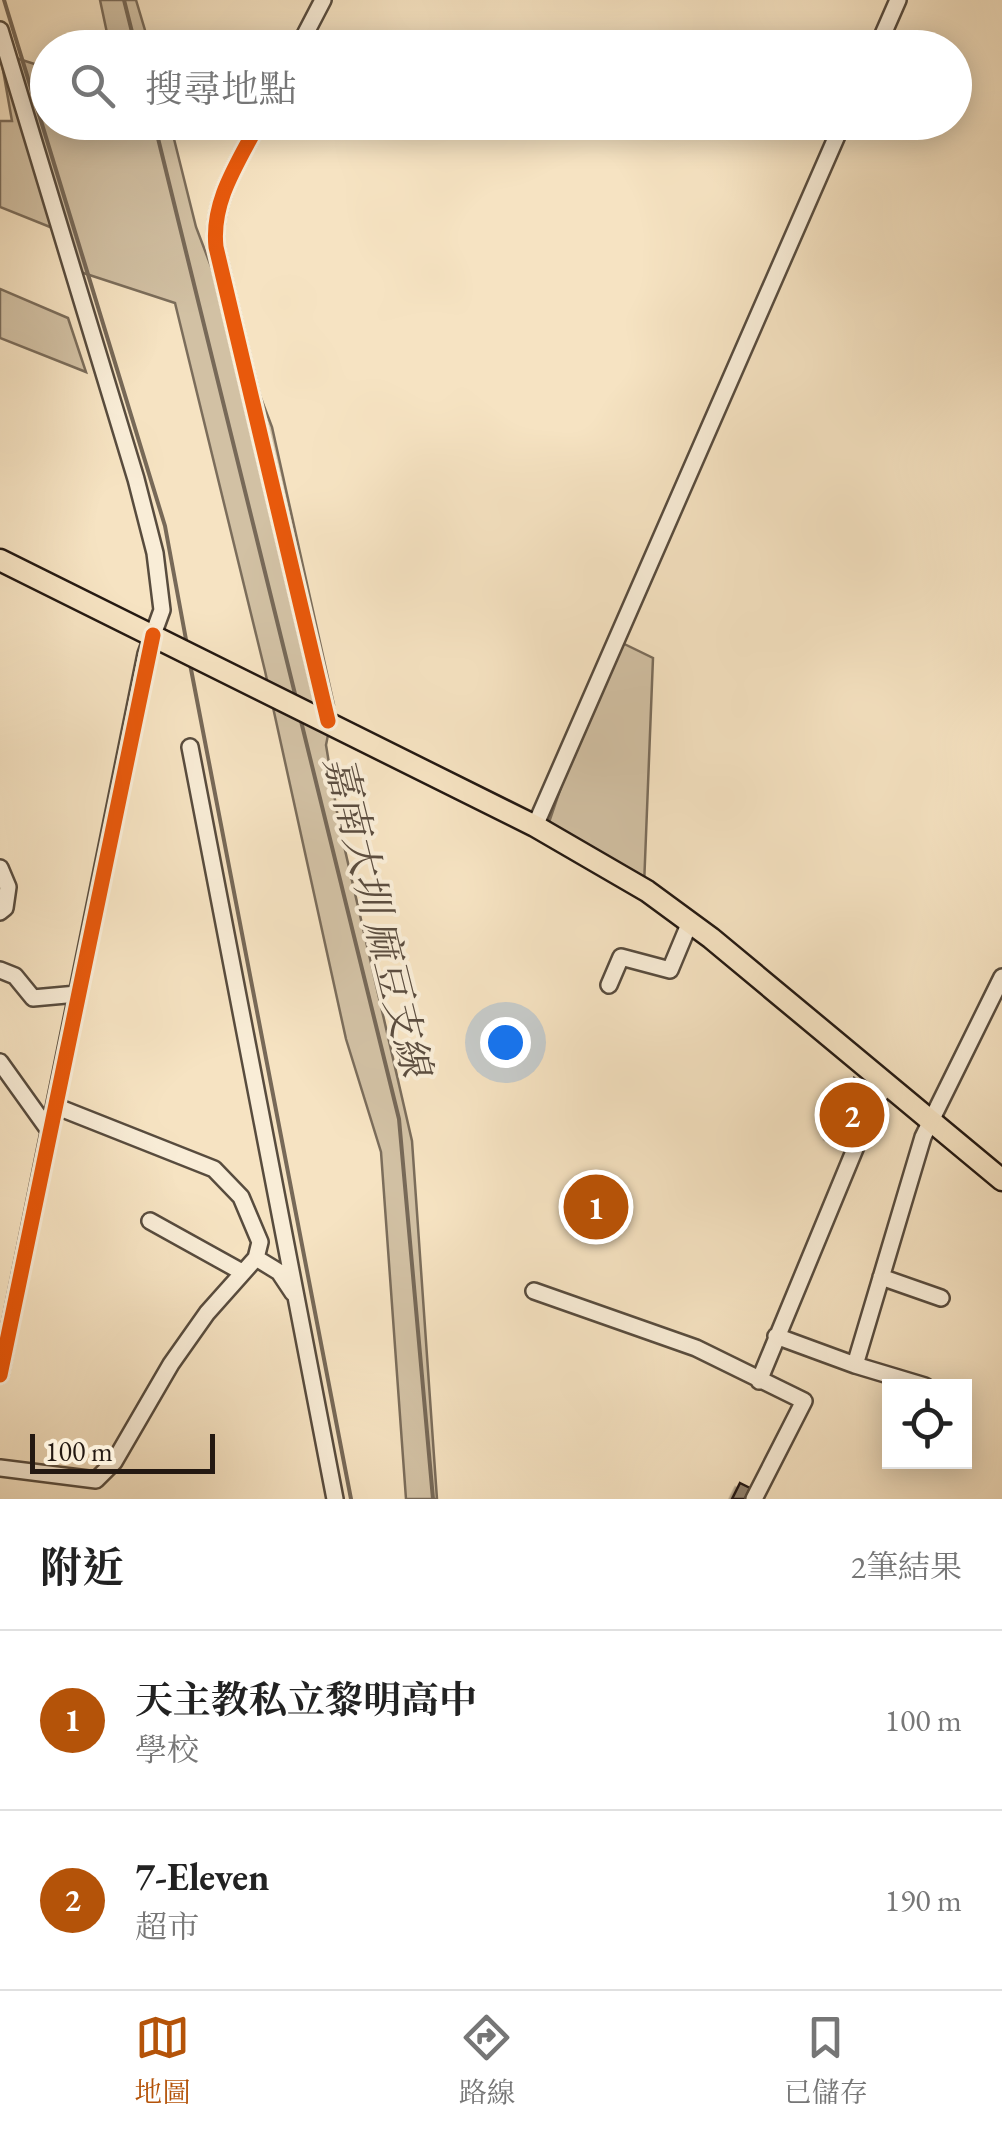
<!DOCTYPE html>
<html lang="zh-TW">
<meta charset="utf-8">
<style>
:root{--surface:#fff;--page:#f6f6f6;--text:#222;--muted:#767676;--line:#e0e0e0;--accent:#b45309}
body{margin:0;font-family:"EB Garamond","Noto Serif TC",serif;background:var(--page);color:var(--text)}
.controls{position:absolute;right:30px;bottom:30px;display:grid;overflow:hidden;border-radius:0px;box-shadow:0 5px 25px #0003}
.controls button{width:90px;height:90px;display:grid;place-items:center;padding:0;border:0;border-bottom:2px solid var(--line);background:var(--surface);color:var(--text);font:50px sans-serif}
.scale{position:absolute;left:30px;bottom:25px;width:185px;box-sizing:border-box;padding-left:10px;border:5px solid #241912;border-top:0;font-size:28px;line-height:35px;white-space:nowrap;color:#241912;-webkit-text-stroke:8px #f9edd7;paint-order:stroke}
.you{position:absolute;left:505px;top:1042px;width:35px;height:35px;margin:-25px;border:8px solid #fff;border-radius:50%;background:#1a73e8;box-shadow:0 0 0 15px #1a73e833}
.badge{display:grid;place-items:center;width:65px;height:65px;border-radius:50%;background:var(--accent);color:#fff;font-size:32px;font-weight:700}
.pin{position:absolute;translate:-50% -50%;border:5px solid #fff;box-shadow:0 2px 10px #0006}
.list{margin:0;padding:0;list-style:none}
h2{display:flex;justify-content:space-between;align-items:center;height:130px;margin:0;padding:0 40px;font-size:42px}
h2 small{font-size:32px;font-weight:400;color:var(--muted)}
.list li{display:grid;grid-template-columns:65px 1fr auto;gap:30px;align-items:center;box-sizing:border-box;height:180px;padding:0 40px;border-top:2px solid var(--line)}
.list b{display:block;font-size:38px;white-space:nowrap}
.list p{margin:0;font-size:32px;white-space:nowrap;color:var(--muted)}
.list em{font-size:32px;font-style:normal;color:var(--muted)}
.icon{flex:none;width:55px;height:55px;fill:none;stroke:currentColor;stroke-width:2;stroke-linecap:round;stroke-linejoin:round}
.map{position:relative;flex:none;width:1002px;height:1499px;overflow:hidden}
.search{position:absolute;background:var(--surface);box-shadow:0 5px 25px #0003;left:30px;right:30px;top:30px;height:110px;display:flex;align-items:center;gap:25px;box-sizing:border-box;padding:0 35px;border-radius:55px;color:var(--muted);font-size:38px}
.sheet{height:490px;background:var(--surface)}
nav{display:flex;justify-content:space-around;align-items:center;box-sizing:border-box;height:140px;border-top:2px solid var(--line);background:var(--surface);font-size:28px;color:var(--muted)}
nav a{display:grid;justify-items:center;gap:5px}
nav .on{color:var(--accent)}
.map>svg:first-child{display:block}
.green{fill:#d2c1a4;stroke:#7b6d5b;stroke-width:2.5}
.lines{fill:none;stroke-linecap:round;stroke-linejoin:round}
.stream{stroke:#776958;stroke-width:4}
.building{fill:#91826e;stroke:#241912;stroke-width:2.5;filter:url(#shadow)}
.minor-casing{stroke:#584c3e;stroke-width:20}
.major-casing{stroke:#241912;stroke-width:25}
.minor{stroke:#f9edd7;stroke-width:15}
.major{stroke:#f6e3c2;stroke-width:20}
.cycleway-casing{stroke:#f9edd7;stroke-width:21}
.cycleway{stroke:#e8590c;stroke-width:15}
.labels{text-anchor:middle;stroke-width:8;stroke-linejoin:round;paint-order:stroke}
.water-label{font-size:40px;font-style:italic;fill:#5c4e40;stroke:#f9edd7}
</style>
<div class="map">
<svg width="1002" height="1499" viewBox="0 0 1002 1499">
<defs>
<filter id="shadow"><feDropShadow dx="-4.5" dy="4.5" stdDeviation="0" flood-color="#0004"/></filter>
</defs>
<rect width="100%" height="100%" fill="#f6e3c2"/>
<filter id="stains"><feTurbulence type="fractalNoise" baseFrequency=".002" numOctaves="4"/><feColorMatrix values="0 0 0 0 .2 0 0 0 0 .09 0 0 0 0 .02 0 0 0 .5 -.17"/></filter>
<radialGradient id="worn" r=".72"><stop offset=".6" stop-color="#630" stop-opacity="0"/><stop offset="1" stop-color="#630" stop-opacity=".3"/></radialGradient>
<path class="green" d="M100 0H136L150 47H110Z
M0 53 47 68 48 122 170 123 196 227 272 427 334 705 326 745 339 824 412 1141 437 1499H406L381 1152 346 1039 265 671 175 303 65 267 60 231 0 207V121H12Z
M0 289 68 318 86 372 0 338Z
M612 638 653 658 644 886 546 831Z"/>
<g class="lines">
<path class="stream" d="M4 0 165 526 187 645
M124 0 136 48
M154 122 296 698
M190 664 351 1499
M300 717 399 1119 433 1499"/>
</g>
<path class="building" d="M854 1078 875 1096 854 1145 829 1135Z
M740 1483 750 1488 745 1499H732Z"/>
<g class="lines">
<defs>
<path id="minor" d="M0 30 136 479 155 553 162 610 146 654 0 1375
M298 48 323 0
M877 48 898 0
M259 122C238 163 211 201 216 247L328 721
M190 747 335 1499
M535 826 843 122
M0 868 8 887 5 908 0 912
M0 970 15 976 33 998 77 994
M609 985 621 957 670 970 690 922
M0 1062 50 1132
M150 1221 242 1272
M256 1258 279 1272 293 1293
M881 1277 941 1298
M534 1291 696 1348 804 1401 754 1499
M776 1336 855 1365 923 1137 1002 977
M855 1365 925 1386
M759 1381 874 1103 887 1085
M0 1468 96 1480 114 1462 171 1364 207 1313 256 1258 260 1242 241 1197 214 1169 55 1106"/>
<path id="major" d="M0 560 535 826 647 891 711 938 1002 1180"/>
</defs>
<use href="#minor" class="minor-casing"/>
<use href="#major" class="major-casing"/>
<use href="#minor" class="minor"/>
<use href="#major" class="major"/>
<defs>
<path id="cycleway" d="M259 122C238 163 211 201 216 247L328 721
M0 1375 153 635"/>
</defs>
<use href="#cycleway" class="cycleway-casing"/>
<use href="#cycleway" class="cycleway"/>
</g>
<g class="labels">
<g class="water-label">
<text transform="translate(378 916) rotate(76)" y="14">嘉南大圳 麻豆支線</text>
</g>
</g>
<rect width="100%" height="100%" filter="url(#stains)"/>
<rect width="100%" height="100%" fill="url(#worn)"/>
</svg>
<div class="controls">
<button><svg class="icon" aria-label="locate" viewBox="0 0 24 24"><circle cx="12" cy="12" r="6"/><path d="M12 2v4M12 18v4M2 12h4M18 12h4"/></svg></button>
</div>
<div class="scale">100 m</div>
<div class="you"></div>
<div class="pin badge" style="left:596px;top:1207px">1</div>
<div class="pin badge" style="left:852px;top:1115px">2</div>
<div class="search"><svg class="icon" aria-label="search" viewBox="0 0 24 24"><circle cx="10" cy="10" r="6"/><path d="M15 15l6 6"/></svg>搜尋地點</div>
</div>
<section class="sheet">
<h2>附近<small>2筆結果</small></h2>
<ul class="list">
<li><span class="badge">1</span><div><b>天主教私立黎明高中</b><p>學校</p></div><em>100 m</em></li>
<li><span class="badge">2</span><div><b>7-Eleven</b><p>超市</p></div><em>190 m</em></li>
</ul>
</section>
<nav>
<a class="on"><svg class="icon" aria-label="map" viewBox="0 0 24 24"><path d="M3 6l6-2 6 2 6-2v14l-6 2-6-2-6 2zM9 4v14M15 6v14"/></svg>地圖</a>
<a><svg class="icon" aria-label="directions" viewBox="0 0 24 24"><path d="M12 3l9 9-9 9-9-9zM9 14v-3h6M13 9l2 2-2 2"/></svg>路線</a>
<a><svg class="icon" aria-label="saved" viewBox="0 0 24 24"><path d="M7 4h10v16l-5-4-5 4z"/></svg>已儲存</a>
</nav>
